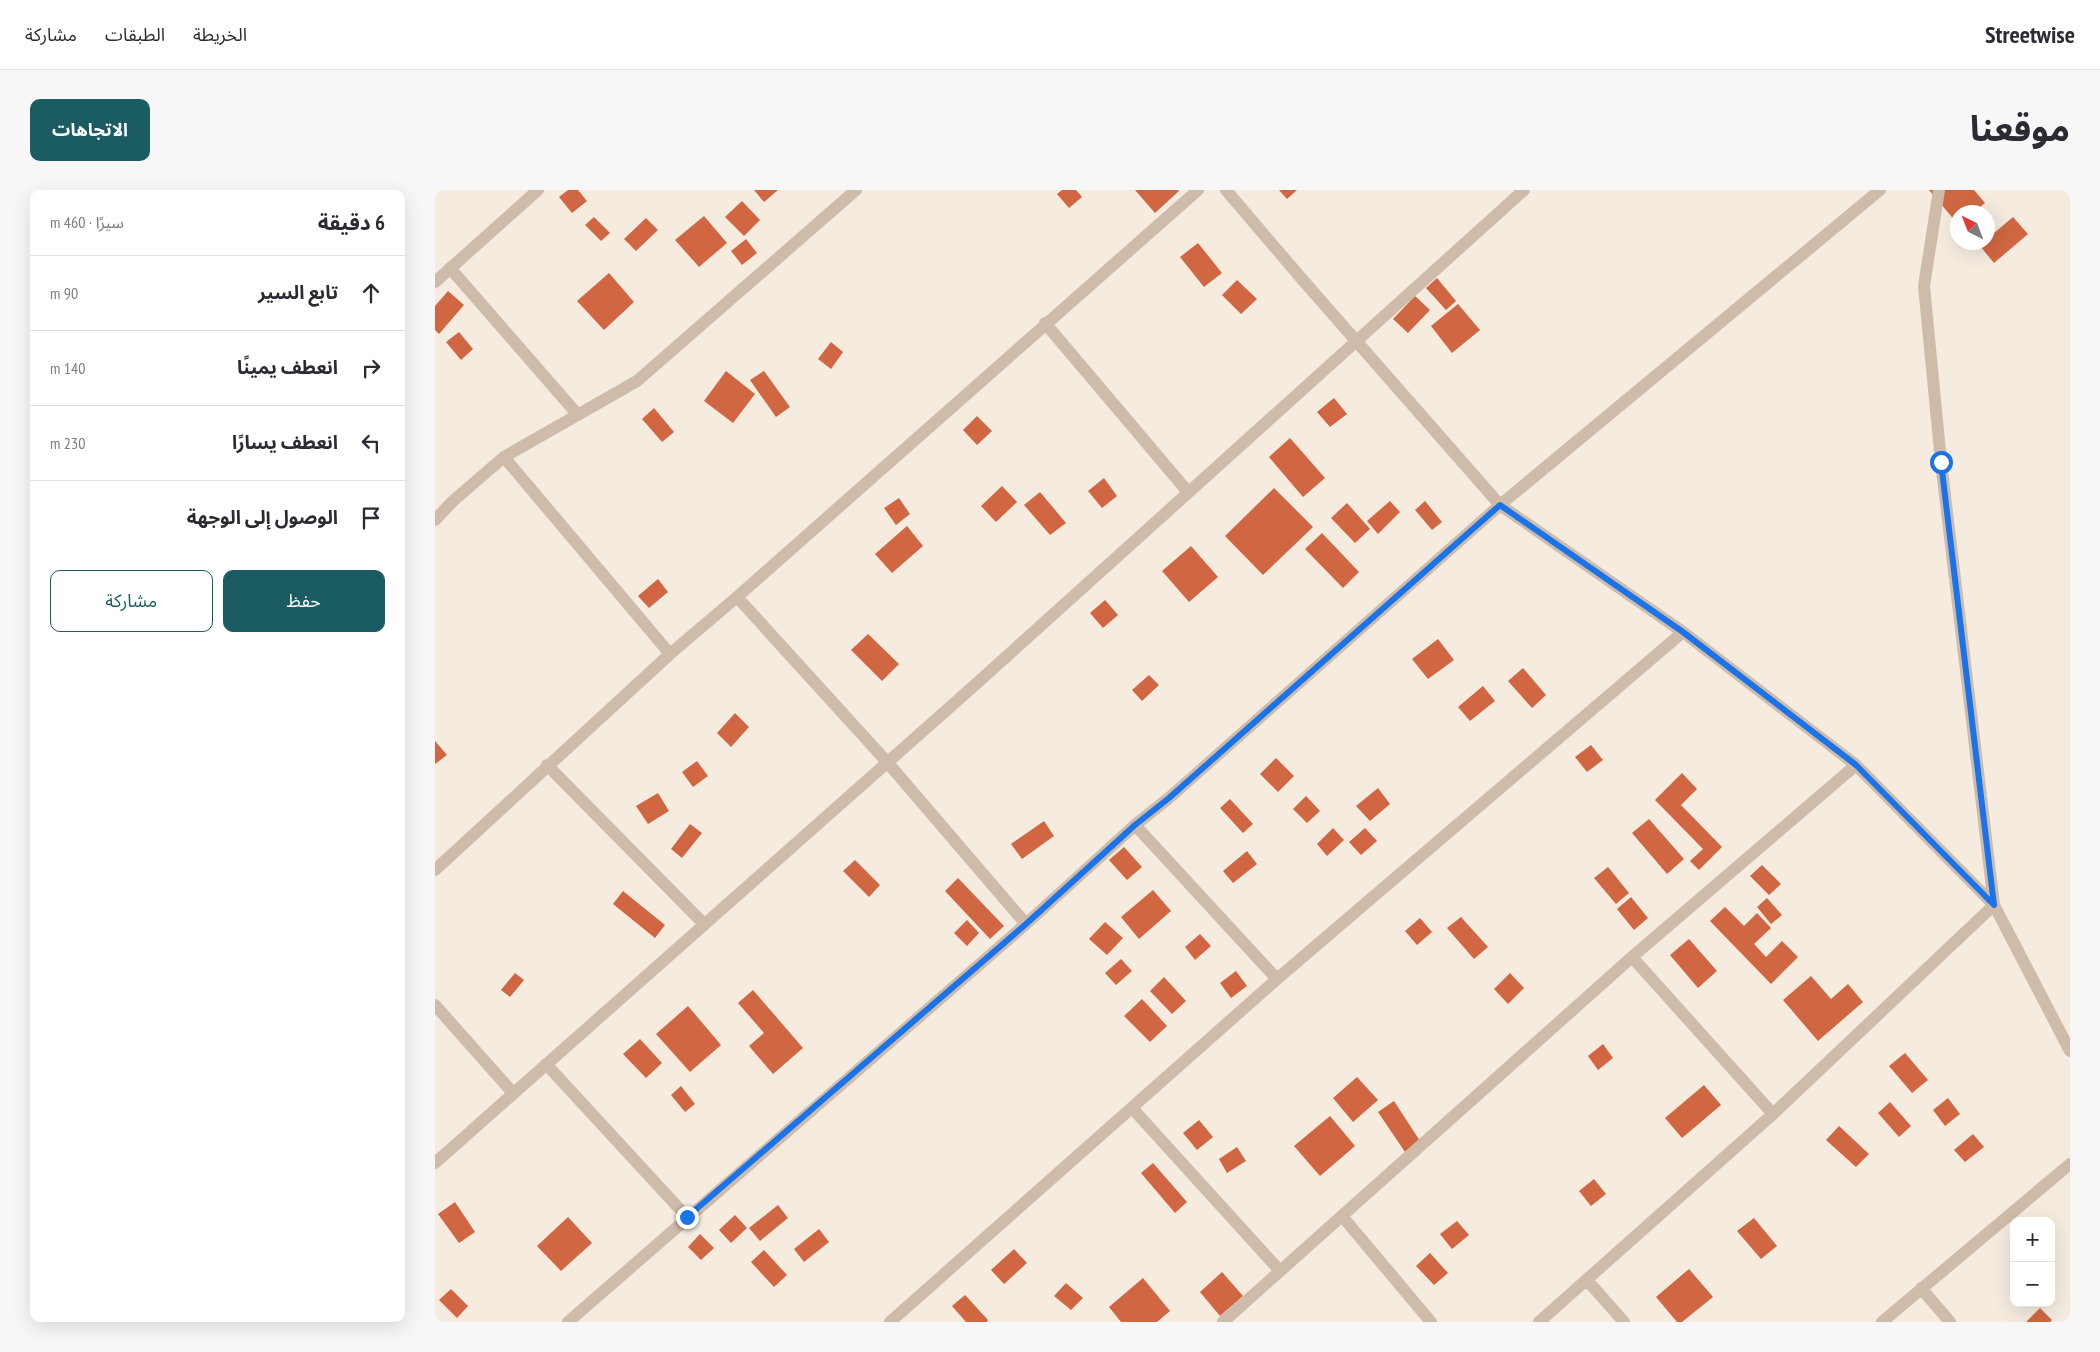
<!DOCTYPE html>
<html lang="ar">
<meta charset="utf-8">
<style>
:root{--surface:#fff;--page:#f7f7f7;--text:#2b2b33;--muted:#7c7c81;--line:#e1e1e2;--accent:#1a5c62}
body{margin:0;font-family:"PT Sans Narrow","Noto Sans Arabic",sans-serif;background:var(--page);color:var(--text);direction:rtl}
.controls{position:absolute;right:15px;bottom:15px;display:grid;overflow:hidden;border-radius:10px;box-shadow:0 5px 20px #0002}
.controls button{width:45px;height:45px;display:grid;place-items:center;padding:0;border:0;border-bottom:1px solid var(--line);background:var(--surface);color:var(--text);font:25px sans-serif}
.compass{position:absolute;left:1515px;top:15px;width:45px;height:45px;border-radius:50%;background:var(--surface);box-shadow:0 5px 20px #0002;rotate:318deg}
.stop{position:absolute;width:15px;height:15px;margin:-11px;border:4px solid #1a73e8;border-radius:50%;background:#fff}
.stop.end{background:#1a73e8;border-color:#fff;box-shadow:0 1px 5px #0008}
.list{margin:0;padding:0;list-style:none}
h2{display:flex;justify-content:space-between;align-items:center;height:65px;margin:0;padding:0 20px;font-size:21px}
h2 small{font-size:16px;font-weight:400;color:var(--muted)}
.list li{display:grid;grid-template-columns:32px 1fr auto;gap:15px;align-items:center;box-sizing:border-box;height:75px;padding:0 20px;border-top:1px solid var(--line)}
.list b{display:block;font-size:19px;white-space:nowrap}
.list em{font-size:16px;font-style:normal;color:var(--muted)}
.actions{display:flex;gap:10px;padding:15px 20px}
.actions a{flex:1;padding:11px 0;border:1px solid var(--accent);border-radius:10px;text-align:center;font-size:18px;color:var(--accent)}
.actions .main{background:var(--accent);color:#fff}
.icon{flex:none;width:28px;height:28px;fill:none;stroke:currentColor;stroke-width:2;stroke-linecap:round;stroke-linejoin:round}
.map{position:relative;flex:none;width:1635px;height:1132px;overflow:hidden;direction:ltr;border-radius:10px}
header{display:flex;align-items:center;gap:30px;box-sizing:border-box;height:70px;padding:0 25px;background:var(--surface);border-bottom:1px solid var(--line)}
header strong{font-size:24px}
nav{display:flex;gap:28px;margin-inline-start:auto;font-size:18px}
.intro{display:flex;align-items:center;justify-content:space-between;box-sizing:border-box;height:120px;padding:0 30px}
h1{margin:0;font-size:35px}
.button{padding:12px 22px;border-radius:10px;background:var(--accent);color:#fff;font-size:18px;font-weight:700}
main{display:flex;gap:30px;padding:0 30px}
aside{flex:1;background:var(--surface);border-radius:10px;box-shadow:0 5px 20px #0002}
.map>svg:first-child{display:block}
.building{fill:#d16742}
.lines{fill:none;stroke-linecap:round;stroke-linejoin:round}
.street{stroke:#cfbba9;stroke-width:12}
.route{stroke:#1a73e8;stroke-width:6}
</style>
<header>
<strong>Streetwise</strong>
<nav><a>الخريطة</a><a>الطبقات</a><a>مشاركة</a></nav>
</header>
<div class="intro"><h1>موقعنا</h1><a class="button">الاتجاهات</a></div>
<main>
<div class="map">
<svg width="1635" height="1132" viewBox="0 0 1635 1132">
<rect width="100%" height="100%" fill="#f5ebdf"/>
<path class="building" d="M133 0H143L152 11 137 23 124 7Z
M319 0H343L329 12Z
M627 0H641L647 7 634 18 622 4Z
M700 0H743L744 1 720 23Z
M844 0H862L852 9Z
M1494 0H1539L1550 13 1539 22H1522V33Z
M307 11 325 30 309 46 290 27Z
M269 26 292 53 264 77 240 50Z
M159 27 175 43 166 51 150 35Z
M1578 27 1593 44 1559 73 1545 56 1548 52H1552V49Z
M211 28 223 40 201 61 189 49Z
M311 49 322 63 307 75 296 61Z
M763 53 787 83 769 97 745 67Z
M174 83 199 112 169 140 142 111Z
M1002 88 1021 111 1011 120 991 98Z
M802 90 822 109 806 124 787 105Z
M13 101 29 115 4 144 0 140V116Z
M980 106 995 120 973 143 958 129Z
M1023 114 1045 140 1017 163 996 136Z
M24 142 38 159 26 170 11 152Z
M396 152 408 162 396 179 383 169Z
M291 181 320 204 298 233 269 211Z
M329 181 355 217 341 227 315 190Z
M899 208 912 224 895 237 882 222Z
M219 218 239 242 227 252 207 229Z
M542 226 557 241 542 255 528 240Z
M855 248 890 288 868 307 834 267Z
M669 288 682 306 667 318 653 301Z
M567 296 582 312 561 332 546 316Z
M839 298 878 337 828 385 790 346Z
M605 302 631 333 615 345 589 315Z
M464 308 475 324 461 335 449 318Z
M955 311 965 322 943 344 932 331Z
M990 311 1007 332 997 340 980 320Z
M912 313 935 339 920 353 896 328Z
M472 336 488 356 457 383 440 364Z
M887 343 924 382 908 398 870 359Z
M756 356 783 387 754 412 727 381Z
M223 389 233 402 214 418 203 406Z
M670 410 683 425 668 438 655 423Z
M433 444 464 474 447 491 416 460Z
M1003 449 1019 470 993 489 977 469Z
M1088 478 1111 505 1097 518 1073 491Z
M714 485 724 495 707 511 697 500Z
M1048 496 1060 511 1035 531 1023 517Z
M300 523 314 537 296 557 282 543Z
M0 551 12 565 0 574Z
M1156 555 1168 570 1152 582 1140 567Z
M841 568 859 586 843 602 825 584Z
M262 571 273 586 258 597 247 582Z
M1247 583 1262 599 1246 615 1287 657 1264 680 1255 671 1268 659 1220 610Z
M943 598 955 614 935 631 921 616Z
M223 603 234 621 213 634 201 616Z
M871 606 885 621 872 633 858 619Z
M795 609 818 634 808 643 785 618Z
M1214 629 1249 669 1232 684 1197 643Z
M609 631 619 646 587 669 576 654Z
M255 634 267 643 247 668 236 659Z
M898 638 909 650 892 666 882 654Z
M930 638 942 651 926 665 914 652Z
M689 657 707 677 692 690 674 670Z
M812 661 822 674 798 693 788 681Z
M420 670 445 695 434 707 408 681Z
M1327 675 1346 694 1334 705 1315 686Z
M1173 677 1194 703 1181 714 1159 688Z
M523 688 569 736 555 749 510 701Z
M718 700 736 721 704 749 686 727Z
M188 701 230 735 220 748 178 714Z
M1196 707 1213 728 1199 740 1182 719Z
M1332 708 1347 725 1336 734 1322 717Z
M1290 717 1309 736 1322 723 1336 738 1319 754 1331 767 1347 751 1363 767 1336 794 1275 731Z
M1026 727 1053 757 1039 769 1012 738Z
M985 728 997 742 982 755 970 741Z
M532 730 544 743 532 756 519 743Z
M670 732 688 748 672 765 654 749Z
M765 744 776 756 760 770 750 757Z
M1254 749 1282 781 1263 798 1235 765Z
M686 769 697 781 681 795 670 783Z
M801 781 812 796 796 808 785 793Z
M80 783 89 790 75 807 66 800Z
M1075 783 1089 798 1073 814 1059 799Z
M1376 786 1396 809 1413 794 1428 812 1383 851 1348 810Z
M729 787 751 811 737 824 715 801Z
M318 800 368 858 338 884 314 856 329 843 303 813Z
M707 809 732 836 715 852 689 826Z
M253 816 286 855 255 882 221 844Z
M205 849 227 873 211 888 188 864Z
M1168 854 1178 868 1163 880 1153 866Z
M1470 863 1493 890 1477 903 1454 876Z
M922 887 943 910 918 932 898 908Z
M1269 895 1286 915 1247 948 1230 928Z
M246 896 260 914 250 922 236 905Z
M1513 908 1525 924 1510 936 1498 920Z
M959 911 985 951 970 962 943 922Z
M1455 912 1476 936 1464 947 1443 923Z
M895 926 920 956 885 986 859 956Z
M764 930 778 947 762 960 748 943Z
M1404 936 1434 964 1421 977 1391 950Z
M1538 944 1549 957 1530 972 1519 960Z
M802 957 811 971 792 983 784 969Z
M718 973 752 1012 740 1023 706 983Z
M1159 989 1171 1004 1156 1016 1144 1001Z
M20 1012 40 1042 24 1053 3 1024Z
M343 1015 353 1028 325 1051 314 1038Z
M300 1025 312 1038 296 1053 284 1040Z
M133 1027 157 1053 126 1081 102 1056Z
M1319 1028 1342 1056 1326 1069 1302 1041Z
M1022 1031 1034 1045 1017 1059 1005 1044Z
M384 1039 394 1052 369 1072 359 1059Z
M265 1044 279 1058 266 1070 253 1057Z
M579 1059 592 1073 569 1094 556 1080Z
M329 1060 352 1085 339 1097 316 1072Z
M995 1063 1013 1083 999 1095 981 1076Z
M1254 1079 1278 1107 1247 1132H1242L1221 1107Z
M787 1082 808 1106 785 1126 765 1102Z
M708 1088 735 1121 722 1132H686L674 1117Z
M631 1093 648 1108 636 1120 619 1106Z
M16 1099 33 1116 22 1128 4 1110Z
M530 1105 553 1130 552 1132H531L517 1116Z
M1605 1118 1617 1130 1615 1132H1591Z"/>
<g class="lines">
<path class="street" d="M791 0 866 88 1065 315 1248 442 1421 575 1559 715 1635 861
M15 78 143 225
M0 92 103 0
M610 133 753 302
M69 267 235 464
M0 330 18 311 69 267 202 191 421 0
M302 407 453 573 591 734
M112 575 269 734
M700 635 842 789
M0 680 235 464 302 407 763 0
M1197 767 1338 924
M0 815 78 903
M111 874 252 1027
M697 918 845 1081
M0 973 541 494 1089 0
M907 1026 996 1132
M1152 1090 1189 1132
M1486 1098 1515 1132
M133 1132 591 734 700 635 734 608 1065 315 1445 0
M455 1132 842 789 1248 442
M788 1132 1197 767 1421 575
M1104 1132 1338 924 1559 715 1506 272 1489 96 1504 0
M1447 1132 1635 974"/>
</g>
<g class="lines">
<path class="route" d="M252 1027 591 734 700 635 734 608 1065 315 1248 442 1421 575 1559 715 1506 272"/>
</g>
</svg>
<div class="controls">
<button>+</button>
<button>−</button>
</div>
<svg class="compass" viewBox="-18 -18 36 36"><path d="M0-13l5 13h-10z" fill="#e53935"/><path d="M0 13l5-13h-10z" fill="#7c7c81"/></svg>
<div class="stop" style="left:1506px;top:272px"></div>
<div class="stop end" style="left:252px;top:1027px"></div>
</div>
<aside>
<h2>6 دقيقة<small>سيرًا · 460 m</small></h2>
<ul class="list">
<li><svg class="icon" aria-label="ahead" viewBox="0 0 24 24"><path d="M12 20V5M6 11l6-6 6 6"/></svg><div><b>تابع السير</b></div><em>90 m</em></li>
<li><svg class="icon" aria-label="right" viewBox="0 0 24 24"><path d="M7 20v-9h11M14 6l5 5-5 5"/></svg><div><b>انعطف يمينًا</b></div><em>140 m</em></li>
<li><svg class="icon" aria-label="left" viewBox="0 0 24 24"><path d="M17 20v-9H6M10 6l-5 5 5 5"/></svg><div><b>انعطف يسارًا</b></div><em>230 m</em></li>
<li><svg class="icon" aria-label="arrive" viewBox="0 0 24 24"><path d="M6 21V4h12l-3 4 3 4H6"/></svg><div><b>الوصول إلى الوجهة</b></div></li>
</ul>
<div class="actions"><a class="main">حفظ</a><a>مشاركة</a></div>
</aside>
</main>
